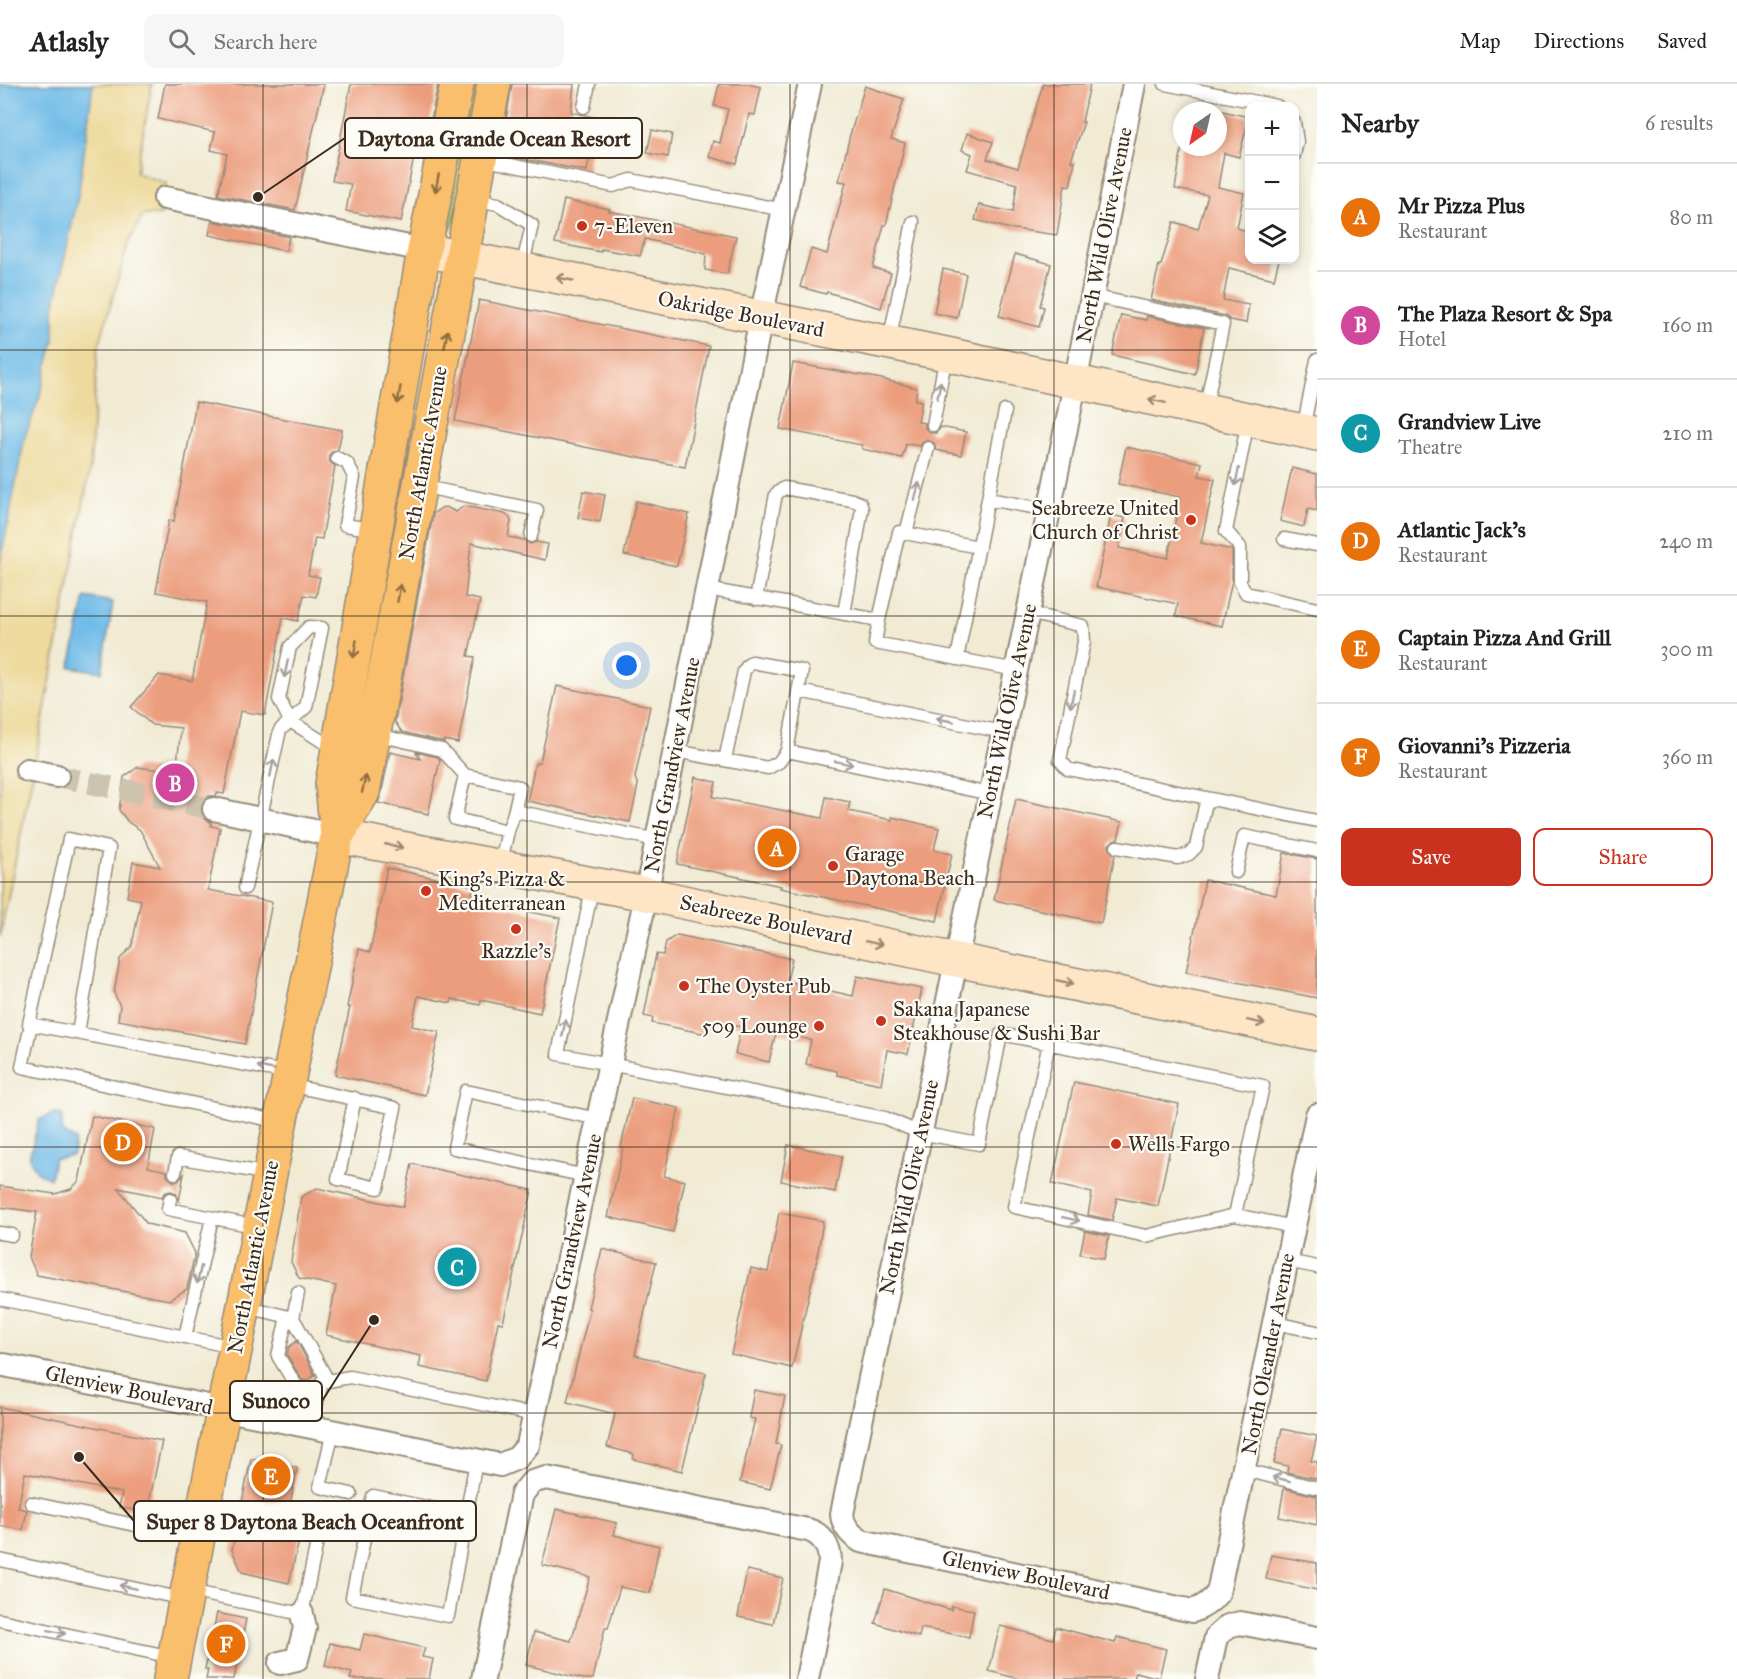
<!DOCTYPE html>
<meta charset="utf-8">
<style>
:root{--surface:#fff;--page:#f6f6f6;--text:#222;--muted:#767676;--line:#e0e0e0;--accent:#c8321e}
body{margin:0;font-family:"IM FELL Great Primer",serif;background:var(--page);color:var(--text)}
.controls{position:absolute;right:18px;top:18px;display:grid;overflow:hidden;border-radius:12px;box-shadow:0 3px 9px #0003}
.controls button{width:54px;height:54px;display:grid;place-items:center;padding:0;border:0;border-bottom:2px solid var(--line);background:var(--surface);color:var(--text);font:30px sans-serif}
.compass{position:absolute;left:1173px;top:18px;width:54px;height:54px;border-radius:50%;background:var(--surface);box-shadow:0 3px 9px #0003;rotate:214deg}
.you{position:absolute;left:627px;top:582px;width:21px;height:21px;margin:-15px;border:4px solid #fff;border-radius:50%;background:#1a73e8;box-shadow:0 0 0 9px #1a73e833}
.badge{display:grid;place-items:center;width:39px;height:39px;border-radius:50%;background:var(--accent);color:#fff;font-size:20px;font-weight:700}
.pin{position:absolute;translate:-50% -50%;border:3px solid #fff;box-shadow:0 2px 6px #0006}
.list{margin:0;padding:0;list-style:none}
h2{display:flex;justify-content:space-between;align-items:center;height:78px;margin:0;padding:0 24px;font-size:26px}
h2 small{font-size:20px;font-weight:400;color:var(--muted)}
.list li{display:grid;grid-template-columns:39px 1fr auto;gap:18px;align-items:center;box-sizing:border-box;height:108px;padding:0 24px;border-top:2px solid var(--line)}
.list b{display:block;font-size:22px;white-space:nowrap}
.list p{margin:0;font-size:20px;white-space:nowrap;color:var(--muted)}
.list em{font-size:20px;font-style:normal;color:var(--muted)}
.actions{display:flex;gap:12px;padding:18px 24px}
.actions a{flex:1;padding:14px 0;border:2px solid var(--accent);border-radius:12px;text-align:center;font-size:21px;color:var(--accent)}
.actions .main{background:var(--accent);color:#fff}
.icon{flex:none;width:33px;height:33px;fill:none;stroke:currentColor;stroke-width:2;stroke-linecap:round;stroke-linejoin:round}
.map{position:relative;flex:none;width:1317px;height:1595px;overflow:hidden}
header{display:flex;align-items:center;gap:36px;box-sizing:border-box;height:84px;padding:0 30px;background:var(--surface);border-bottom:2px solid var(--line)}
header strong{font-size:28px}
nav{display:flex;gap:33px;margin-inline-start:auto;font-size:21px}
.search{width:420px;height:54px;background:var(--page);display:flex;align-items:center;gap:15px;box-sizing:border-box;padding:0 21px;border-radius:12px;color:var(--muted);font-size:22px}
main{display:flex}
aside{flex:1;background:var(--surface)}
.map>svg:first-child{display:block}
.green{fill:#a9be63;stroke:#727440;stroke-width:1.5}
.sand{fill:#eeda9e;stroke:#94825e;stroke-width:1.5}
.water{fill:#6cbae7;stroke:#547282;stroke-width:1.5}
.building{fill:#ec9d7d}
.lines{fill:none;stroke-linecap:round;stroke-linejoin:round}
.street-tunnel{stroke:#cdc4b0;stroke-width:22;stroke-dasharray:22 11;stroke-linecap:butt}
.lane-casing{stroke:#968a79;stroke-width:15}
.street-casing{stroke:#968a79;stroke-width:26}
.secondary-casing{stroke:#968a79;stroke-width:36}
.primary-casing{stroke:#968a79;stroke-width:36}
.lane{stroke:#fff;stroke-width:12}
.street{stroke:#fff;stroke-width:22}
.secondary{stroke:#fde5c5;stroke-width:33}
.primary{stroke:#f9bf6d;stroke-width:33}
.oneway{stroke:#906d42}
.oneway2{stroke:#9c8872}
.oneway3{stroke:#a79f9a}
.grid{fill:none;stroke:#3b2a1e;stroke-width:1.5;stroke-opacity:0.55}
.poi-dot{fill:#c8321e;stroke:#fdfcf7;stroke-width:2}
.labels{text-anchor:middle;stroke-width:4.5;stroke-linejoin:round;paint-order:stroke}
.poi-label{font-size:21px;fill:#3b2a1e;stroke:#fdfcf7;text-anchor:start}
.street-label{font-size:21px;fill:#3b2a1e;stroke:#fdfcf7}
.leader{fill:none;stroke:#3b2a1e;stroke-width:2}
.callout-dot{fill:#3b2a1e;stroke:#fdfcf7;stroke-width:2}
.callout{fill:#fdfcf7;stroke:#3b2a1e;stroke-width:2}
.callout-label{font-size:22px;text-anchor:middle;font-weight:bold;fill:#3b2a1e}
</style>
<header>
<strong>Atlasly</strong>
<div class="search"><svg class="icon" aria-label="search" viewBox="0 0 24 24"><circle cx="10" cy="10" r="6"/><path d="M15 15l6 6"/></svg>Search here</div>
<nav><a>Map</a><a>Directions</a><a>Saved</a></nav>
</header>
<main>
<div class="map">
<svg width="1317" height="1595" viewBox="0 0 1317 1595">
<rect width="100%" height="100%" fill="#fdfcf7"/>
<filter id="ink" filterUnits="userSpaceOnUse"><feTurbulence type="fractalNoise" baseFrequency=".0167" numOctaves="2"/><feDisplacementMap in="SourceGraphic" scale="12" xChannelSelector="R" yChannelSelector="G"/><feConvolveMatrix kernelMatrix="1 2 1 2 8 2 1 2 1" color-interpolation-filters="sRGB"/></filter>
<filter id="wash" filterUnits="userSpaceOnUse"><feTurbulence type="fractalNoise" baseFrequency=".008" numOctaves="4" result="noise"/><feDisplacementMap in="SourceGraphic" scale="24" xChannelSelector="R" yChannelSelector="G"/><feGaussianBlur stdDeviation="1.35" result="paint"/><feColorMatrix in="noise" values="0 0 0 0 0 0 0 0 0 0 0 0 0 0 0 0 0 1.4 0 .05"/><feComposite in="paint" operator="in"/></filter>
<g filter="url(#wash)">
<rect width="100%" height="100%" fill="#f1ebd4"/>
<path class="green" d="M470 0H486L454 140 449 146 444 144Z
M416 312V369L399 437 395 391Z"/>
<path class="sand" d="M0 0H152L136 89 166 99 161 131H143L128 160 98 265 90 384 34 684 0 853Z"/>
<path class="water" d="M0 0H93L79 107 54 224V256L39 315 25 352 0 479Z
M85 513 113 518 102 588 70 583Z
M54 1029 62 1031V1048L75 1056 73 1071 54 1075 50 1095 38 1089 29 1074 39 1036Z"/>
<g id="blocks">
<path class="building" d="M165 0H324L295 126 218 111 227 70 211 66 215 48 158 35Z
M351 0H438L423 75 414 73 401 138 346 127 351 100 332 97Z
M512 0H574L571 28 607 36 602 60 592 58 587 87 507 72 504 48Z
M719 0H748L761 3 755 31 749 30 737 80 709 73 713 57 720 59 728 25 714 22Z
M1043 0H1090L1082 38H1084L1071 77 1075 78 1070 102 1065 101 1057 151 1007 144 975 136 979 121 1013 128 1017 100 967 86 972 70 962 66 967 49 993 58 987 75 1018 84Z
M865 2 904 15 891 55 905 59 886 141H884L873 184 891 189 881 224 827 208 826 210 800 203 811 165 827 170 846 98 839 97 850 51Z
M1218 26 1249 33 1239 73 1224 69 1218 103 1244 109 1237 144 1250 148V176H1279L1274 195 1229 184 1223 216 1249 221 1246 239 1230 236 1225 232 1151 216 1159 181H1161L1174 138 1198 145 1208 111 1175 105 1182 63H1218Z
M652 46 672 50 668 73 647 69Z
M564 116 610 125 609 127 736 152 727 190 705 186 706 170 645 155 640 172 601 165V168L555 159Z
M212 137 289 153 286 167 209 151Z
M1015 170 1051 180 1040 222 1044 223 1039 243 999 232Z
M943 185 966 190 957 234 934 229Z
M479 216 709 262 685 383 455 337Z
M1121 231 1146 236 1147 232 1204 244 1195 290 1112 271Z
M793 279 877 294 917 304 915 316 922 317 918 338 925 339V344L931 349H936L941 343 966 348 961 371 936 366 934 359 926 356 923 358 920 362 906 360 902 374 862 365V361L780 345Z
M196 318 342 346 338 366 333 367 329 371 330 378 335 382 322 455 315 454 308 491 320 493 316 513 304 511 298 537 283 534 265 631 240 627 224 710 217 709 216 712H209L204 716 201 723V730L205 735 211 738V742L220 744 208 806 272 818 245 960 118 936 120 922 114 909 120 875 132 862 141 816 127 813 133 778 160 783 140 746 128 738 119 726 124 693 138 683 176 688 181 644 152 641 131 623 159 591 192 597 207 518 156 508 169 436 174 437Z
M1126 363 1202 379 1199 392 1215 395 1201 459 1232 466V497L1222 542 1176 532 1178 520 1096 503 1111 431 1125 434 1119 464 1168 474 1180 413 1118 400Z
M1292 384 1317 390V427L1308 425 1304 443 1280 437Z
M583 407 605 411 600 438 578 434Z
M636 417 689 430 677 482 624 471Z
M464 422 505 430 510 434 511 438 508 453 524 456 530 460 536 458 548 460 545 476 471 459 465 513 480 516 468 572 475 573 458 659 444 656V658L402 648 395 638 433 430 441 424 446 423 456 428Z
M557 602 650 622 635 694 638 701 630 738 527 717 535 680 540 678Z
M390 668 420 675 416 668 438 673 440 676 428 730 378 719 381 711Z
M695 693 716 698 713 713 822 734 826 713 850 718 848 727 892 736V733L939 744 934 766 952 770 937 837 780 804 781 802 677 780Z
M1016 715 1122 738 1118 755 1114 756 1109 761 1110 766 1115 771 1101 839 994 816Z
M1284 769 1317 775V914L1186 888 1205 796 1276 811Z
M387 784 474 802 471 816 560 834 540 929 481 916 480 921 452 915 451 919 418 912 412 942 439 948 425 1011 335 991 350 923H347L359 865 370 868Z
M677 851 792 875 787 897 853 912 857 892 922 905 908 970 887 966 881 1000 837 991V987L806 980 811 956 776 948 769 978 735 970 741 943 710 936 707 950 652 939 653 934 644 932 656 870 663 871 666 858Z
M1074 998 1179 1020 1158 1122 1117 1114 1112 1136 1088 1131 1092 1109 1052 1100Z
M632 1014 679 1024 664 1092 685 1097 673 1148 608 1133 623 1064 621 1063Z
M92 1032 155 1045 148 1083 167 1087V1092L173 1097H178L184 1090 179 1117 176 1109 171 1107 164 1109 162 1113 118 1104 147 1140 185 1149 195 1169 187 1205 169 1216 37 1191 29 1173 37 1128 0 1123V1102L55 1110 71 1105 79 1097Z
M788 1061 842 1072 835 1108 781 1097Z
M412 1080 532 1106 503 1239 498 1238 486 1297 419 1283 421 1272 326 1251 336 1202 299 1194 291 1178 301 1113 317 1104 403 1123Z
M779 1129 823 1137 816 1180 792 1284 731 1270 751 1184 768 1188Z
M1085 1147 1109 1152 1104 1175 1080 1170Z
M602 1165 656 1178 635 1271 706 1289 682 1387 633 1375 634 1370 607 1363 615 1330 567 1318 590 1225 588 1224Z
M297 1257 315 1291 307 1297 302 1296 287 1271 289 1263Z
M754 1306 785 1312 776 1360 781 1361 770 1405 740 1398 755 1335 749 1334Z
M0 1323 162 1357 147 1429 119 1423 122 1409 25 1389 18 1424 27 1426 23 1446 0 1442Z
M1282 1345 1317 1352 1311 1377 1317 1378V1395L1287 1388 1288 1382 1274 1379Z
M251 1375 297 1384 287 1436 303 1440 289 1499 242 1488 232 1466Z
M1284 1404 1317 1412V1441L1279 1433Z
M556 1425 617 1439 614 1451 659 1462 650 1509 620 1503 608 1544H605L593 1595H583L526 1581 534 1548 571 1557 590 1493 542 1481Z
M1271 1471 1317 1479V1506L1266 1495Z
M747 1486 783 1494 773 1540 738 1533Z
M885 1505 951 1526 952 1522 974 1526 969 1553 921 1544 919 1553 875 1539Z
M217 1529 246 1535 234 1595H206L208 1586 205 1585Z
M1000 1542 1053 1555 1056 1543 1115 1559 1117 1553 1166 1565 1159 1594 1136 1588 1134 1595H1019L989 1587Z
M364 1550 425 1564 422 1573 433 1575 429 1595H350L352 1589 325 1582 330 1559 360 1566Z"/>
</g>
</g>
<g filter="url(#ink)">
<use href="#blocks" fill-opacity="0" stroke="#968a79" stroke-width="1.5"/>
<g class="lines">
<path class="street-tunnel" d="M57 692 214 725"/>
<defs>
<path id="lane" d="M1165 0 1277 22
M584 23 589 0
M1294 38 1297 58 1294 71
M481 75 613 102 631 96 784 126
M473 115 498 120 532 141 522 184
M1092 212 1223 240 1205 326
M889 258 913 138
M1248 337 1226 447 1240 463V498L1246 509 1317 525
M933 341 946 271
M1303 345 1317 276
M337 374 347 379 354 393 345 441 376 446
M420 402 537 426 531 452
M988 415 1049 426
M906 449 928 364
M1284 455 1317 461
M707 505 879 536 875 559 1016 586
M756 515 776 410 784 404 852 416 860 419 862 425 844 530
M1028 529 1083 542 1084 558 1060 676 1068 685 1317 737
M879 536 899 448 979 463
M957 575 1005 327
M799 607 1003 648
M374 650 442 666 465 691
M675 667 768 684 779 678 787 667 802 587 752 578 748 581 744 587 725 676
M787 667 990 710
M508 747 455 735 465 691 520 703 514 729
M1117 763 1178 774 1189 770 1196 763 1207 714
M500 781 508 747 514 729 520 728 657 756
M1236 788 1244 752 1317 767
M593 800 558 970 885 1034 920 1049 979 1060 1001 950 1263 1002 1235 1131 1294 1143
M245 804 280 646 306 623 322 544 309 543 290 563 279 615 290 637 336 666
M31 940 22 983 280 1038
M78 949 109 764 69 755 29 940 289 989
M1049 959 1014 1123 1146 1152 1235 1131
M289 1001 395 1024 378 1104 338 1095 355 1014
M175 1089 178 1073 268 1090
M586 1092 454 1064 466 1007 598 1035
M170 1115 168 1125 259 1143
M0 1149 12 1151
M1287 1177 1317 1183
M0 1215 234 1263
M244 1222 293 1234 328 1297
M287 1233 278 1272 297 1303 319 1309
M293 1234 298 1209
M1275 1239 1317 1248
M185 1253 212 1134
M311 1343 322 1298 350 1293 535 1331
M333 1347 320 1403 351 1410
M1245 1386 1317 1404
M31 1419 197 1454
M465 1431 373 1412 352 1513 448 1532 476 1377
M0 1476 184 1515
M189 1507 302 1530 318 1453
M0 1536 172 1573"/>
<path id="street" d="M1134 0 1070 325 842 1430C843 1443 851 1451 861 1457L1193 1527C1204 1523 1211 1518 1218 1509L1317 1031
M165 114 424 166
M27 686 57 692
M214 725 337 752
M4 1281 500 1381 517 1374 528 1361 644 821 761 234 810 0
M280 1579 297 1575 305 1544 302 1530
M483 1595 522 1410 532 1398 546 1394 808 1446C822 1450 830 1463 830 1478L807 1595
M1207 1595 1216 1553 1228 1542 1240 1539 1317 1554"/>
<path id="secondary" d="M424 166 946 270 1317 350
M337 752 646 810 937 872 1317 950"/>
<path id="primary" d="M337 752 363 708 494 0
M170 1595 337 752 332 700 424 166 457 0"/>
</defs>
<use href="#lane" class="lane-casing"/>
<use href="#street" class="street-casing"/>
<use href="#secondary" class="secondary-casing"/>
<use href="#primary" class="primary-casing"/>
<use href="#lane" class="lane"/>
<use href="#street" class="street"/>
<use href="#secondary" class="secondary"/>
<use href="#primary" class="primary"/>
</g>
<defs><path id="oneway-shaft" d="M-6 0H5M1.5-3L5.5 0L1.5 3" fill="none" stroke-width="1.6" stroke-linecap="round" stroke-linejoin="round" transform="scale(1.5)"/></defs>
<g class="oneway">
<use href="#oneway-shaft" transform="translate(437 99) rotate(101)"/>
<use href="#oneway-shaft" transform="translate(446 255) rotate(-80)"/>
<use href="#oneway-shaft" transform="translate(399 311) rotate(100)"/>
<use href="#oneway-shaft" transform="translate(399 509) rotate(-80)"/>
<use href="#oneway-shaft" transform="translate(355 565) rotate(100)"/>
<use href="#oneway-shaft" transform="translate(364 700) rotate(-77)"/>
</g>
<g class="oneway2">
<use href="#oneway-shaft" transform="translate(565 195) rotate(-169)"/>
<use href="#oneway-shaft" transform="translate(1157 317) rotate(-168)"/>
<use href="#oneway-shaft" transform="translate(394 762) rotate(11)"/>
<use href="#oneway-shaft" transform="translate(874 859) rotate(12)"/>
<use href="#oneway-shaft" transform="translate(1065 898) rotate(12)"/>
<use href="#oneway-shaft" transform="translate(1256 938) rotate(12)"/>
</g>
<g class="oneway3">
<use href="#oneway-shaft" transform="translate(939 306) rotate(-79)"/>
<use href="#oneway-shaft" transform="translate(1237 393) rotate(102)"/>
<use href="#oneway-shaft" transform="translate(917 407) rotate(-76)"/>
<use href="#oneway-shaft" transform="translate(286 585) rotate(102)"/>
<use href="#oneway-shaft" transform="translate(1072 615) rotate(102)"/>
<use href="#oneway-shaft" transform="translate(945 636) rotate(-169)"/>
<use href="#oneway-shaft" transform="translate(844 679) rotate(12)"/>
<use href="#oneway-shaft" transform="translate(272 684) rotate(-78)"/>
<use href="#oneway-shaft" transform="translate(564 944) rotate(-79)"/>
<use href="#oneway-shaft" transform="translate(266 984) rotate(-169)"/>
<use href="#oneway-shaft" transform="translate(1071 1135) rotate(12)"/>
<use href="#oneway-shaft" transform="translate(199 1191) rotate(103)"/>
<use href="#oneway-shaft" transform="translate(1281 1395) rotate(-166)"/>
<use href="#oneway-shaft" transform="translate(128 1503) rotate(-168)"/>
<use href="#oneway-shaft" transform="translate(57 1548) rotate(12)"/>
</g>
</g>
<path class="grid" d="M263 0V1595M527 0V1595M790 0V1595M1054 0V1595M0 266H1317M0 532H1317M0 798H1317M0 1063H1317M0 1329H1317"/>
<g class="poi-dot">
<circle cx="582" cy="142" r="6"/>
<circle cx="1191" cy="436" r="6"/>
<circle cx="833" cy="782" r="6"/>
<circle cx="426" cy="807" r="6"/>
<circle cx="516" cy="845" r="6"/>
<circle cx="684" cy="902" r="6"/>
<circle cx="881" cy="937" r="6"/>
<circle cx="819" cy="942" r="6"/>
<circle cx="1116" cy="1060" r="6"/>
</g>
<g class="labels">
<g class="poi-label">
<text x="594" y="149">7-Eleven</text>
<text x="1179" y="431" text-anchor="end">Seabreeze United<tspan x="1179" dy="24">Church of Christ</tspan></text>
<text x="845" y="777">Garage<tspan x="845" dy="24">Daytona Beach</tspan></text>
<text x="438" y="802">King's Pizza &amp;<tspan x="438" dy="24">Mediterranean</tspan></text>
<text x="516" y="874" text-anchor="middle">Razzle's</text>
<text x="696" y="909">The Oyster Pub</text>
<text x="893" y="932">Sakana Japanese<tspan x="893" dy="24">Steakhouse &amp; Sushi Bar</tspan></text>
<text x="807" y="949" text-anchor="end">509 Lounge</text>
<text x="1128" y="1067">Wells Fargo</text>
</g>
<g class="street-label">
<text transform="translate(1104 151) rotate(-79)" y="7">North Wild Olive Avenue</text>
<text transform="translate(741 230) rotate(11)" y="7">Oakridge Boulevard</text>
<text transform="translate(423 379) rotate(-80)" y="7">North Atlantic Avenue</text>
<text transform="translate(1007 627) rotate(-78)" y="7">North Wild Olive Avenue</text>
<text transform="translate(672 681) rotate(-79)" y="7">North Grandview Avenue</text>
<text transform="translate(766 836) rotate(12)" y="7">Seabreeze Boulevard</text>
<text transform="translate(909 1103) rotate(-78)" y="7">North Wild Olive Avenue</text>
<text transform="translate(572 1157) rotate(-78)" y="7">North Grandview Avenue</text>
<text transform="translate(253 1173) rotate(-79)" y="7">North Atlantic Avenue</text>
<text transform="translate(1268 1270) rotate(-79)" y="7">North Oleander Avenue</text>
<text transform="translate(129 1306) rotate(12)" y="7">Glenview Boulevard</text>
<text transform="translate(1026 1491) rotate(12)" y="7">Glenview Boulevard</text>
</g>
</g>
<path class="leader" d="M258 113L345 54M374 1236L322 1317M79 1373L134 1437"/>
<g class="callout-dot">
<circle cx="258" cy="113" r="6"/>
<circle cx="374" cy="1236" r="6"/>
<circle cx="79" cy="1373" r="6"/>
</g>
<g class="callout">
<rect x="345" y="34" width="297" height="40" rx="6"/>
<rect x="230" y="1297" width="92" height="40" rx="6"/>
<rect x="134" y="1417" width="342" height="40" rx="6"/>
</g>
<g class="callout-label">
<text x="494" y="62">Daytona Grande Ocean Resort</text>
<text x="276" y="1324">Sunoco</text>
<text x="305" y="1445">Super 8 Daytona Beach Oceanfront</text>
</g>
</svg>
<div class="controls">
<button>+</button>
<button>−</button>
<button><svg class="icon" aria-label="layers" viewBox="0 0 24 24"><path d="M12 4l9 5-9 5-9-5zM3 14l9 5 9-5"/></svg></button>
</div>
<svg class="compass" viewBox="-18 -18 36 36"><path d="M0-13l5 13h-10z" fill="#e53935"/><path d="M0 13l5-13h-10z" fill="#767676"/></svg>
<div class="you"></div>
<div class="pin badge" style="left:777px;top:764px;background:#e8710a">A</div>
<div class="pin badge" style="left:175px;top:699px;background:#d1479c">B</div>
<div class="pin badge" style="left:457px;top:1183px;background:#0f9aa8">C</div>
<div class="pin badge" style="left:123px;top:1058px;background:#e8710a">D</div>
<div class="pin badge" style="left:271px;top:1392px;background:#e8710a">E</div>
<div class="pin badge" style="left:226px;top:1560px;background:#e8710a">F</div>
</div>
<aside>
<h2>Nearby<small>6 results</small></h2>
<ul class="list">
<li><span class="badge" style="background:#e8710a">A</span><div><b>Mr Pizza Plus</b><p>Restaurant</p></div><em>80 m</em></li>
<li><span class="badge" style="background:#d1479c">B</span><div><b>The Plaza Resort &amp; Spa</b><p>Hotel</p></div><em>160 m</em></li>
<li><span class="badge" style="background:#0f9aa8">C</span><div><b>Grandview Live</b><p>Theatre</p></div><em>210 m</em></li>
<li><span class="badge" style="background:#e8710a">D</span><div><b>Atlantic Jack's</b><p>Restaurant</p></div><em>240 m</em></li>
<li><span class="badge" style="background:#e8710a">E</span><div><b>Captain Pizza And Grill</b><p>Restaurant</p></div><em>300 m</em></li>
<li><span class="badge" style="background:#e8710a">F</span><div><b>Giovanni's Pizzeria</b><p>Restaurant</p></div><em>360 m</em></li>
</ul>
<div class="actions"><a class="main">Save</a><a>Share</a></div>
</aside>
</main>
